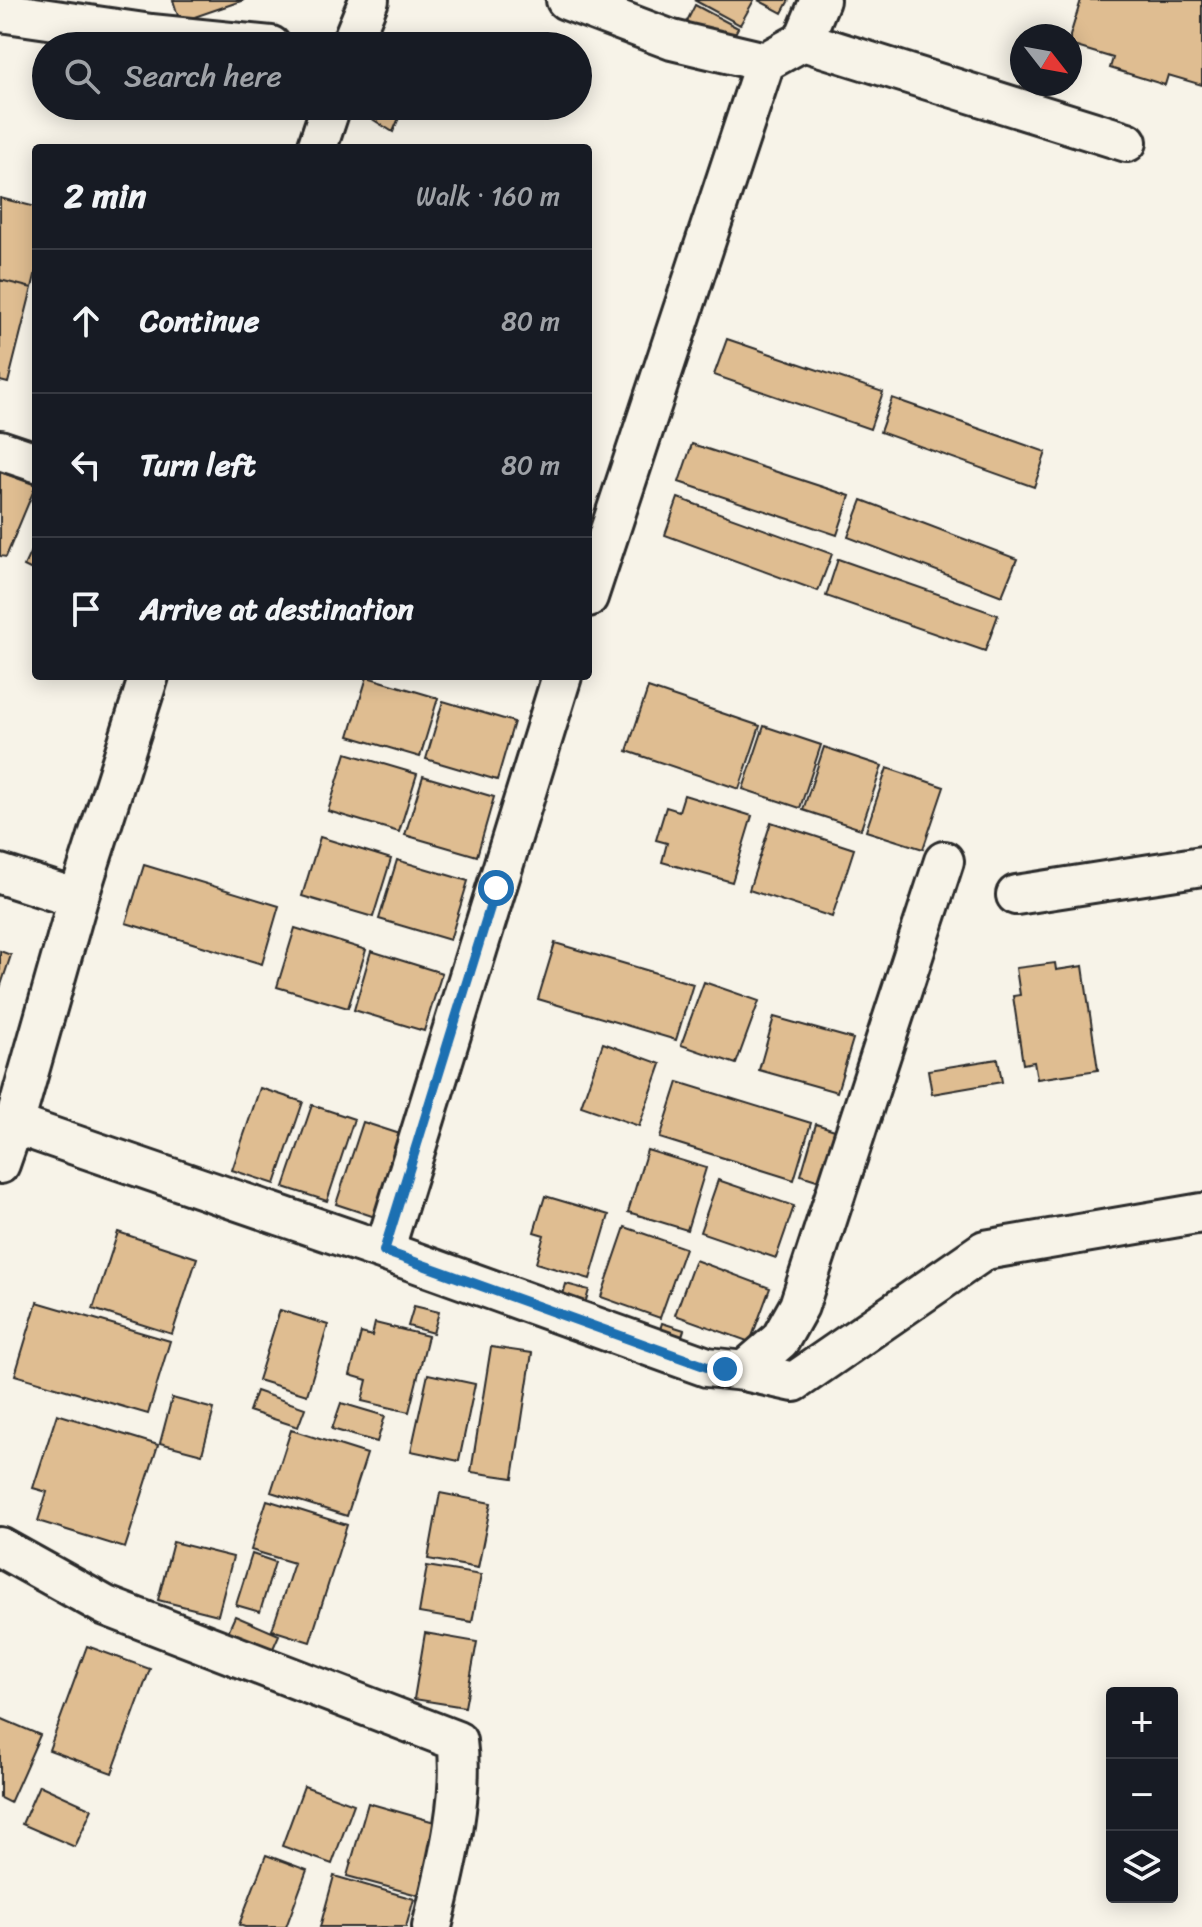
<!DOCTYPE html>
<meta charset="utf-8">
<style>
:root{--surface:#171b24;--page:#242831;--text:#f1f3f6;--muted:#9ea1a6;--line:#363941}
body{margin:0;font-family:Sriracha,sans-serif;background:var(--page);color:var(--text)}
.controls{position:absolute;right:24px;bottom:24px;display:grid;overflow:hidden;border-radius:8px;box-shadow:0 4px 20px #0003}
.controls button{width:72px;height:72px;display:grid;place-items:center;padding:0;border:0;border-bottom:2px solid var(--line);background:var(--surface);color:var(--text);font:40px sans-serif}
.compass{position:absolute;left:1010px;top:24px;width:72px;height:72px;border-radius:50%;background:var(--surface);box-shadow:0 4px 20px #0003;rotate:121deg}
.stop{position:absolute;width:24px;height:24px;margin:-18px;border:6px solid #1f6fb2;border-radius:50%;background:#fff}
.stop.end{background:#1f6fb2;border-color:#fff;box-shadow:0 2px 8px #0008}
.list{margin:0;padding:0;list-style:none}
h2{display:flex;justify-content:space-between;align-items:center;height:104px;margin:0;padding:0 32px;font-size:34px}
h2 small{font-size:26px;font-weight:400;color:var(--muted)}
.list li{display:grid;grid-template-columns:52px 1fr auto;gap:24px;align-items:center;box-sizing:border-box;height:144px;padding:0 32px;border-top:2px solid var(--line)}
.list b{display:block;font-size:30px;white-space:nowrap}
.list em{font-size:26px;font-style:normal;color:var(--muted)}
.icon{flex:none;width:44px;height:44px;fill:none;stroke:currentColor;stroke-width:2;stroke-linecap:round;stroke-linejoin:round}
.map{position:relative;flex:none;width:1202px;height:1927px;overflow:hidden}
.search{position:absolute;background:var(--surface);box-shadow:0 4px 20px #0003;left:32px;top:32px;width:560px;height:88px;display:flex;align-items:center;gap:20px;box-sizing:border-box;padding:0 28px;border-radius:44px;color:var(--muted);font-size:30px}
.panel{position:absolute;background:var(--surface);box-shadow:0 4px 20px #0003;left:32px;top:144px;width:560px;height:536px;border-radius:8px}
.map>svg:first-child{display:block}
.building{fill:#dfbd91;stroke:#2b2b2b;stroke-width:2}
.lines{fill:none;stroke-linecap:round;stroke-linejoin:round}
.minor-casing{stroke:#2b2b2b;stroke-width:44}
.minor{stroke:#f7f3e8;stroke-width:38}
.route{stroke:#1f6fb2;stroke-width:10}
</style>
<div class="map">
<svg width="1202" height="1927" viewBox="0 0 1202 1927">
<rect width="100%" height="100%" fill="#f7f3e8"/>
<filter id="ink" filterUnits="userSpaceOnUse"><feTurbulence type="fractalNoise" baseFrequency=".0125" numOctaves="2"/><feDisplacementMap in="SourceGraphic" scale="16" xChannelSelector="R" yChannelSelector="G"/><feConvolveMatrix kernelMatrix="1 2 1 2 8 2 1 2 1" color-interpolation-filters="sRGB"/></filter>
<g filter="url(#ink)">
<path class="building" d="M173 0H244L180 22Z
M694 0H754L740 25Z
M758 0H789L782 13Z
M1081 0H1202V85L1168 75 1165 85 1110 68 1113 58 1070 45V36Z
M695 5 738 28 728 47 685 25Z
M370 106H404L393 132 369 117Z
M0 198 36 207V271L32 288 0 280Z
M0 280 32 288 8 383 0 381Z
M727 339 883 392 870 429 714 375Z
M892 398 1046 452 1034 487 880 432Z
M692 444 850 496 837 535 679 482Z
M0 472 36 485 6 557 0 556Z
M678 498 832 554 818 591 665 535Z
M862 500 1017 559 1002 596 848 537Z
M36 540V572L24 566Z
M838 559 998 615 985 651 826 596Z
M367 677 438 698 420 757 349 736Z
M648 688 760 726 739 789 627 751Z
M443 701 514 722 497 780 426 759Z
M764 726 821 745 800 808 743 789Z
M824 747 882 766 861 829 803 810Z
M346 753 417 774 399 832 328 811Z
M887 768 944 787 923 849 866 831Z
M423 776 494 797 477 856 405 835Z
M684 795 752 816 732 882 662 862 667 843 656 840 666 807 679 811Z
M771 822 854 849 832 917 749 890Z
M320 837 391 859 373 917 302 896Z
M397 860 468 881 450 940 379 919Z
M144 865 279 906 262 964 126 923Z
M295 928 366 950 348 1008 277 987Z
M555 943 693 984 676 1040 538 999Z
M0 951 11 955 0 988Z
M371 951 442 973 424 1031 354 1010Z
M1055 963 1056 970 1083 966 1098 1070 1037 1079 1034 1062 1023 1064 1013 996 1020 995 1016 968Z
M704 982 759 1001 736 1064 681 1045Z
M774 1017 853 1039 837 1092 759 1070Z
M603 1043 661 1064 639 1126 581 1106Z
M998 1059 1002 1082 932 1094 928 1070Z
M678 1082 811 1123 794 1180 660 1138Z
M260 1088 303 1102 275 1184 232 1170Z
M312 1105 354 1119 327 1201 284 1187Z
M363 1122 406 1136 378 1218 336 1204Z
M816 1124 841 1132 826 1183 801 1175Z
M647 1150 706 1168 687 1230 628 1212Z
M718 1180 794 1206 776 1258 700 1232Z
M545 1196 609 1215 590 1279 536 1263 544 1235 534 1232Z
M625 1227 685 1248 660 1318 601 1297Z
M118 1232 197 1258 172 1334 93 1309Z
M695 1260 770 1288 750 1342 675 1315Z
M566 1284 589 1290 585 1304 562 1298Z
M37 1302 170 1341 148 1414 15 1375Z
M414 1306 439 1312 433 1333 408 1326Z
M280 1310 328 1325 307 1395 258 1380Z
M375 1323 428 1336 409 1412 362 1401 367 1380 350 1375 361 1333 372 1336Z
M662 1323 684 1330 677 1352 655 1345Z
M491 1347 532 1353 513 1478 471 1472Z
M428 1374 475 1384 459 1461 411 1451Z
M256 1391 305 1408 298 1427 249 1411Z
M172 1398 214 1409 202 1454 160 1443Z
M341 1403 385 1416 377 1442 332 1429Z
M57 1414 158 1445 125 1548 38 1521 47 1492 33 1488Z
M291 1430 367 1454 347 1516 271 1492Z
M440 1493 491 1503 478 1568 428 1559Z
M267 1500 347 1525 310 1642 272 1630 294 1563 251 1550Z
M173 1542 233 1557 218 1615 158 1600Z
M252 1554 275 1562 260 1612 236 1605Z
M427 1566 481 1575 472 1622 419 1613Z
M235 1616 279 1635 271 1653 227 1634Z
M425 1633 477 1642 465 1707 414 1699Z
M87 1646 150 1669 112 1773 49 1750Z
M0 1718 40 1735 10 1803 0 1798Z
M39 1785 92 1809 75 1847 22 1824Z
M304 1786 354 1804 332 1864 282 1846Z
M368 1803 445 1825 425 1897 347 1876Z
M266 1855 307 1870 286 1927H245L239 1925Z
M334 1876 414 1899 406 1927H320Z"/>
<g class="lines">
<defs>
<path id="minor" d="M566 0 672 40 765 62 803 41 820 0
M0 12 151 34 271 46
M803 41 1127 142
M350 46 369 0
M317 148 331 106
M0 450 36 462
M588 597 765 62
M0 874 78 899
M1016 895 1202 866
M14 1124 384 1251 562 676
M0 1164 14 1124 78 899 149 676
M384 1251 707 1367 744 1371 780 1340 799 1306 944 861
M744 1371 794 1382 985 1250 1202 1213
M0 1547 106 1606 457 1741C465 1797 445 1872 432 1927"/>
</defs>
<use href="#minor" class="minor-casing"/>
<use href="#minor" class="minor"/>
</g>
</g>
<g class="lines" filter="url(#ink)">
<path class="route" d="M496 888 384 1251 707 1367 725 1369"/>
</g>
</svg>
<div class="controls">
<button>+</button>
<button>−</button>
<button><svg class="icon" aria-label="layers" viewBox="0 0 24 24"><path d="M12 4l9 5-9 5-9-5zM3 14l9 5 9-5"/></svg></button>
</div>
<svg class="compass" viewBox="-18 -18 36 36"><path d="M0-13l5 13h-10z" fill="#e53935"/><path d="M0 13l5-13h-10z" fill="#9ea1a6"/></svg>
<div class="stop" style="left:496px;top:888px"></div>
<div class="stop end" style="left:725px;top:1369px"></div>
<div class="search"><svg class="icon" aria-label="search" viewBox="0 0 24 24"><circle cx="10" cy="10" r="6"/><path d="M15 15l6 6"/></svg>Search here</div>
<section class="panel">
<h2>2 min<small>Walk · 160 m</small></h2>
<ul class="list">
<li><svg class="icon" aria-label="ahead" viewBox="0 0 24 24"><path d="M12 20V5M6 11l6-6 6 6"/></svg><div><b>Continue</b></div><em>80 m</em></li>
<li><svg class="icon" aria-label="left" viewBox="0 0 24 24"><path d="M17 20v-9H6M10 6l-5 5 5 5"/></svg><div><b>Turn left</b></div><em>80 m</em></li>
<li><svg class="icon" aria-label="arrive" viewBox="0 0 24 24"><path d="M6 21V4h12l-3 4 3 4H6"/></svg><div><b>Arrive at destination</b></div></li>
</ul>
</section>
</div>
